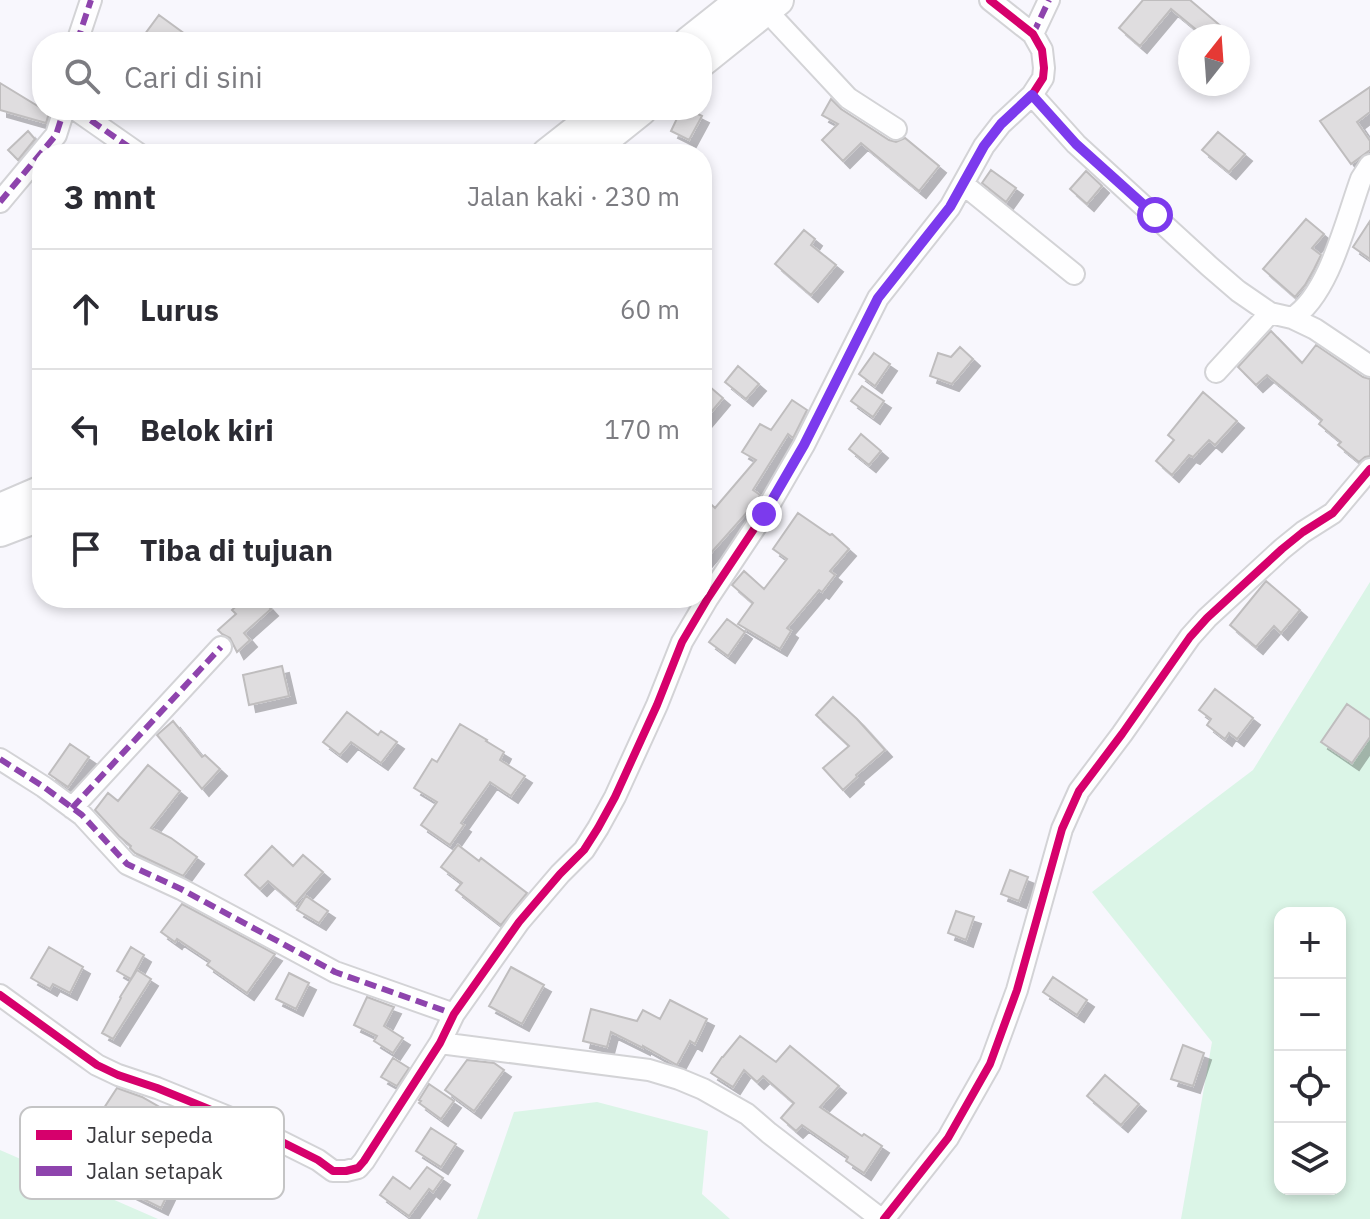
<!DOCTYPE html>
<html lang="id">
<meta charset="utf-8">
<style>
:root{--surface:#fff;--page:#f7f7f7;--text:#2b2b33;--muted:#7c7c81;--line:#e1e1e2}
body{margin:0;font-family:"IBM Plex Sans",sans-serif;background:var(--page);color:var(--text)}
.controls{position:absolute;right:24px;bottom:24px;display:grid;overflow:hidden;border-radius:16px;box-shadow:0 4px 12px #0003}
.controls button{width:72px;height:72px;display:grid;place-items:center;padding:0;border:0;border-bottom:2px solid var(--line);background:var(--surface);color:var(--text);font:40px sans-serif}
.compass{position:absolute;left:1178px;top:24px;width:72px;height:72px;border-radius:50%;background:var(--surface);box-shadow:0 4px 12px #0003;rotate:17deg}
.stop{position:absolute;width:24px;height:24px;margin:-18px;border:6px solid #7c3aed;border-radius:50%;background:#fff}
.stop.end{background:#7c3aed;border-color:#fff;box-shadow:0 2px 8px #0008}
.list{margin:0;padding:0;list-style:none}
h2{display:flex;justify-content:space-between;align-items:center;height:104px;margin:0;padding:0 32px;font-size:34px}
h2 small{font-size:26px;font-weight:400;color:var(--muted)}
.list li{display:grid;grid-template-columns:52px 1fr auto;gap:24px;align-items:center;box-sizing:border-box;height:120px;padding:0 32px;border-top:2px solid var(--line)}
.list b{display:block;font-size:30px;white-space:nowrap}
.list em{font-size:26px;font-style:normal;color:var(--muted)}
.icon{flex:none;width:44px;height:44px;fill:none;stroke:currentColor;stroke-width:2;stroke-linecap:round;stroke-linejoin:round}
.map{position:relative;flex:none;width:1370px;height:1219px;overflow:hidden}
.search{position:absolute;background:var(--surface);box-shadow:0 4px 12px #0003;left:32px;top:32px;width:680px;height:88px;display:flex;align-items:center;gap:20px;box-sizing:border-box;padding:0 28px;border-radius:32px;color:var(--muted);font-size:30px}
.panel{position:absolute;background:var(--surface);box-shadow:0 4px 12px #0003;left:32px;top:144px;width:680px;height:464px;border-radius:32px}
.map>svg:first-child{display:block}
.green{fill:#dbf5e7;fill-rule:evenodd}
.building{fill:#dfdddf;stroke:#bfbdbe;stroke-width:2;filter:url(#shadow)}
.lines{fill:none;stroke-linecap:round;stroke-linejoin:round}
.minor-casing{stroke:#d3d3d6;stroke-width:24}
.secondary-casing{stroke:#d3d3d6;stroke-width:34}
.minor{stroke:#fefeff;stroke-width:20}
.secondary{stroke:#fefeff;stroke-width:30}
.quiet{stroke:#8e44ad;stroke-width:6;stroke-dasharray:12 6;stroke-linecap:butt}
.cycleway-casing{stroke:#fff;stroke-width:13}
.cycleway{stroke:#d6006c;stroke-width:8}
.route{stroke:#7c3aed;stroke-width:10}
.key{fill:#fff;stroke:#c4c4c5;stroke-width:2}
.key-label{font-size:22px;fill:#3b3a3e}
</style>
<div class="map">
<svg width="1370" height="1219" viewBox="0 0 1370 1219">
<defs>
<filter id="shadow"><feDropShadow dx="7" dy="7" stdDeviation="0" flood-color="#0004"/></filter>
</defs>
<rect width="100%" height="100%" fill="#f8f7fd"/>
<path class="green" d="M1370 582V1219H1181L1212 1042 1092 892 1253 770ZM1280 913H1340V1189H1280Z
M597 1102 708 1131 702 1194 730 1219H477L514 1112Z
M0 1150 158 1219H0Z"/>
<path class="building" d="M1143 0H1190L1222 27 1214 36H1204L1171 9 1140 46 1119 28Z
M159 15 196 42H139Z
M0 83 49 113 46 123 0 110Z
M1370 87V112L1357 122 1370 141V150L1351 164 1320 121Z
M831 99 841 109 889 140 896 142 905 138 939 166 919 191 861 143 843 161 822 140 838 124 822 115Z
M681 110H690L702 116 689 140 671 131Z
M28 131 35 139 18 160 8 150Z
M1218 132 1245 154 1229 172 1202 150Z
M991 170 1016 188 1006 202 982 183Z
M1086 171 1102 186 1087 204 1070 189Z
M1306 219 1324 234 1312 248 1321 255 1314 269 1305 285 1295 297 1263 269Z
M1370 221V259L1353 247Z
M804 230 815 239 811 245 836 265 811 295 775 264Z
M1271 331 1302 363 1316 345 1363 377 1370 379V456L1365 457 1359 462 1338 445 1341 442 1319 424 1322 420 1267 375 1256 385 1238 367Z
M960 347 973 359 952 384 930 376 938 353 951 357Z
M874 353 890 364 875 386 859 374Z
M738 366 759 384 746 399 725 382Z
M862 386 884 401 873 417 851 401Z
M710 387 723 398 702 423V396Z
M1203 392 1237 421 1215 445 1209 440 1193 457 1189 455 1172 475 1156 461 1174 440 1168 435Z
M792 400 807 410 793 438 788 434 753 490 760 495 757 501 702 563V496L715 508 756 460 742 452 760 424 771 430Z
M861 434 881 451 869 465 849 449Z
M798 513 830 535 832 534 849 549 830 571 835 575 822 592 819 590 787 628 791 631 780 649 738 624 753 603 732 585 744 571 764 589 787 559 773 549Z
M1266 581 1300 610 1281 633 1274 626 1256 647 1230 625Z
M245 598H261L271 609 244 633 250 640 237 652 230 638 222 634 218 630 236 614 232 610Z
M727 619 745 632 728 656 709 642Z
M282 666 289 696 249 705 243 675Z
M1215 689 1253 718 1237 739 1229 733 1225 739 1207 725 1211 719 1199 710Z
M833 697 857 719 885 750 856 775 857 777 843 790 823 768 849 746 816 715Z
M1347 704 1370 720V737L1352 763 1321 742Z
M347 712 378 735 381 731 397 742 381 763 351 742 340 755 323 742Z
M173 721 202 757 205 755 220 769 202 789 157 735Z
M460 724 487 740 486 741 504 752 500 760 525 776 511 796 490 782 461 823 464 825 450 845 421 825 437 802 414 788 432 759 437 762Z
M70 744 89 757 68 787 49 774Z
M148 765 180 791 151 828 171 838 197 857 183 876 135 853 130 848 131 846 119 836 95 810 108 793 118 801Z
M458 845 479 861 481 858 527 893 501 925 456 890 462 883 441 867Z
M272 846 293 866 303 855 323 872 295 904 268 881 260 889 245 875Z
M1010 870 1028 877 1019 901 1001 894Z
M306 896 328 911 319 923 297 910Z
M182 904 275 954 247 993 207 965 210 961 177 939 175 942 161 932Z
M956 911 974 917 966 940 948 933Z
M49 947 83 967 70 993 53 984 50 989 31 978Z
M131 947 144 955 131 979 117 971Z
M511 967 544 985 522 1024 489 1006Z
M137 970 151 979 113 1039 102 1033 121 998 120 997Z
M289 973 309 983 296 1009 276 999Z
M1053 977 1087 1000 1077 1015 1043 992Z
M367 997 394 1007 384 1026 403 1038 393 1053 374 1041 377 1036 354 1025Z
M670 1000 707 1019 695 1044 690 1041 677 1065 643 1046V1048L611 1032 607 1047 583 1041 591 1009 637 1021 643 1010 660 1019Z
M740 1036 776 1062 790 1046 839 1086 820 1107 862 1136 864 1134 882 1146 864 1173 846 1161 848 1157 802 1125 796 1131 781 1118 794 1103 763 1076 757 1082 744 1070 733 1087 711 1073 722 1057H723Z
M1183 1045 1204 1053 1193 1086 1171 1079Z
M393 1058 409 1068 397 1086 381 1077Z
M467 1060 494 1063 504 1070 474 1111 445 1090Z
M1105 1075 1139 1104 1121 1125 1087 1096Z
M429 1084 454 1101 441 1119 419 1103 421 1101 419 1100Z
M117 1088 142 1097 172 1114 174 1109 243 1137 249 1140 247 1145 243 1152 215 1139 214 1141 196 1135 161 1208 121 1188 126 1179 100 1164 125 1121 104 1108Z
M431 1128 456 1144 441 1167 416 1151Z
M427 1167 443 1178 433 1192 429 1189 409 1216 380 1195 393 1177 410 1189Z"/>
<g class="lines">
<defs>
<path id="minor" d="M766 10 848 98 896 129
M1033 34 1049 0
M77 42 91 0
M1032 95 1076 144 1209 266 1238 291 1270 313 1292 318 1315 329 1370 366
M76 110 139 154
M963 184 1074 274
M0 202 56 135 64 110
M1292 318C1329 295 1346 220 1361 179L1370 165
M1216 372 1270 313
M0 759 44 787 82 815 127 864 181 889 335 972 454 1014
M72 808 221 647
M0 995 76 1050 97 1065 118 1075 157 1088 248 1125 318 1160 333 1171H346L358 1168 364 1161 440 1043 454 1014 519 922 560 874 584 850 598 828 615 797 657 705 682 642 708 598 764 514 804 445 878 298 950 207 984 146 1001 124 1032 95 1043 78 1044 68 1042 50 1033 34 990 0
M440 1043 649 1070 679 1079 703 1089 747 1114 769 1133 881 1219
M884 1219 948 1138 990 1064 1017 990 1062 829 1079 791 1122 734 1190 637 1207 618 1282 549 1303 532 1333 513 1370 469"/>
<path id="secondary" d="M689 42 742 0
M702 61 778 0
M547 154 603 110
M586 154 641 110
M0 509 42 491
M0 531 42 515"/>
</defs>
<use href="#minor" class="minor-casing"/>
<use href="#secondary" class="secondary-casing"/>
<use href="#minor" class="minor"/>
<use href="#secondary" class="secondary"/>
<path class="quiet" d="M1033 34 1049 0
M77 42 91 0
M76 110 139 154
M0 202 56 135 64 110
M0 759 44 787 82 815 127 864 181 889 335 972 454 1014
M72 808 221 647"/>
<defs>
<path id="cycleway" d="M0 995 76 1050 97 1065 118 1075 157 1088 248 1125 318 1160 333 1171H346L358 1168 364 1161 440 1043 454 1014 519 922 560 874 584 850 598 828 615 797 657 705 682 642 708 598 764 514 804 445 878 298 950 207 984 146 1001 124 1032 95 1043 78 1044 68 1042 50 1033 34 990 0
M884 1219 948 1138 990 1064 1017 990 1062 829 1079 791 1122 734 1190 637 1207 618 1282 549 1303 532 1333 513 1370 469"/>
</defs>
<use href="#cycleway" class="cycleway-casing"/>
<use href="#cycleway" class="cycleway"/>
</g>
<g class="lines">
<path class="route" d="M764 514 804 445 878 298 950 207 984 146 1001 124 1032 95 1076 144 1155 215"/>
</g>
<rect x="20" y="1107" width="264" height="92" rx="12" class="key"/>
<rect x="36" y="1130" width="36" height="10" fill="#d6006c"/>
<rect x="36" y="1166" width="36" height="10" fill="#8e44ad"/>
<g class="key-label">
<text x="86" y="1143">Jalur sepeda</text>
<text x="86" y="1179">Jalan setapak</text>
</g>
</svg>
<div class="controls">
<button>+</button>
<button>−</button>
<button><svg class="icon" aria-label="locate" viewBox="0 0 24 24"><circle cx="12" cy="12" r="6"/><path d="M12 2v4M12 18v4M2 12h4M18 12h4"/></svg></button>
<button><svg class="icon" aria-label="layers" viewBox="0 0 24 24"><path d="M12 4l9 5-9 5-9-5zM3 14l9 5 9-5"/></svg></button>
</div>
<svg class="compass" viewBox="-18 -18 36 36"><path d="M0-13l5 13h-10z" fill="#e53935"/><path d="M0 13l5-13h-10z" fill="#7c7c81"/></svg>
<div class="stop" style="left:1155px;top:215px"></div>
<div class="stop end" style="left:764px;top:514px"></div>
<div class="search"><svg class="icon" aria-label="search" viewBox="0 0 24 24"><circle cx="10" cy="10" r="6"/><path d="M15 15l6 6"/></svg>Cari di sini</div>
<section class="panel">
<h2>3 mnt<small>Jalan kaki · 230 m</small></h2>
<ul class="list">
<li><svg class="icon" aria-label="ahead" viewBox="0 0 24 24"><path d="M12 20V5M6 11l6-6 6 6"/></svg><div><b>Lurus</b></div><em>60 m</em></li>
<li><svg class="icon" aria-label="left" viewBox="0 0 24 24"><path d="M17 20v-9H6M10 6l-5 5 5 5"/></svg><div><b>Belok kiri</b></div><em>170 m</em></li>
<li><svg class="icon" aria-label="arrive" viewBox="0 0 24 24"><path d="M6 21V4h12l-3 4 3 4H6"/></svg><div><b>Tiba di tujuan</b></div></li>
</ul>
</section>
</div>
